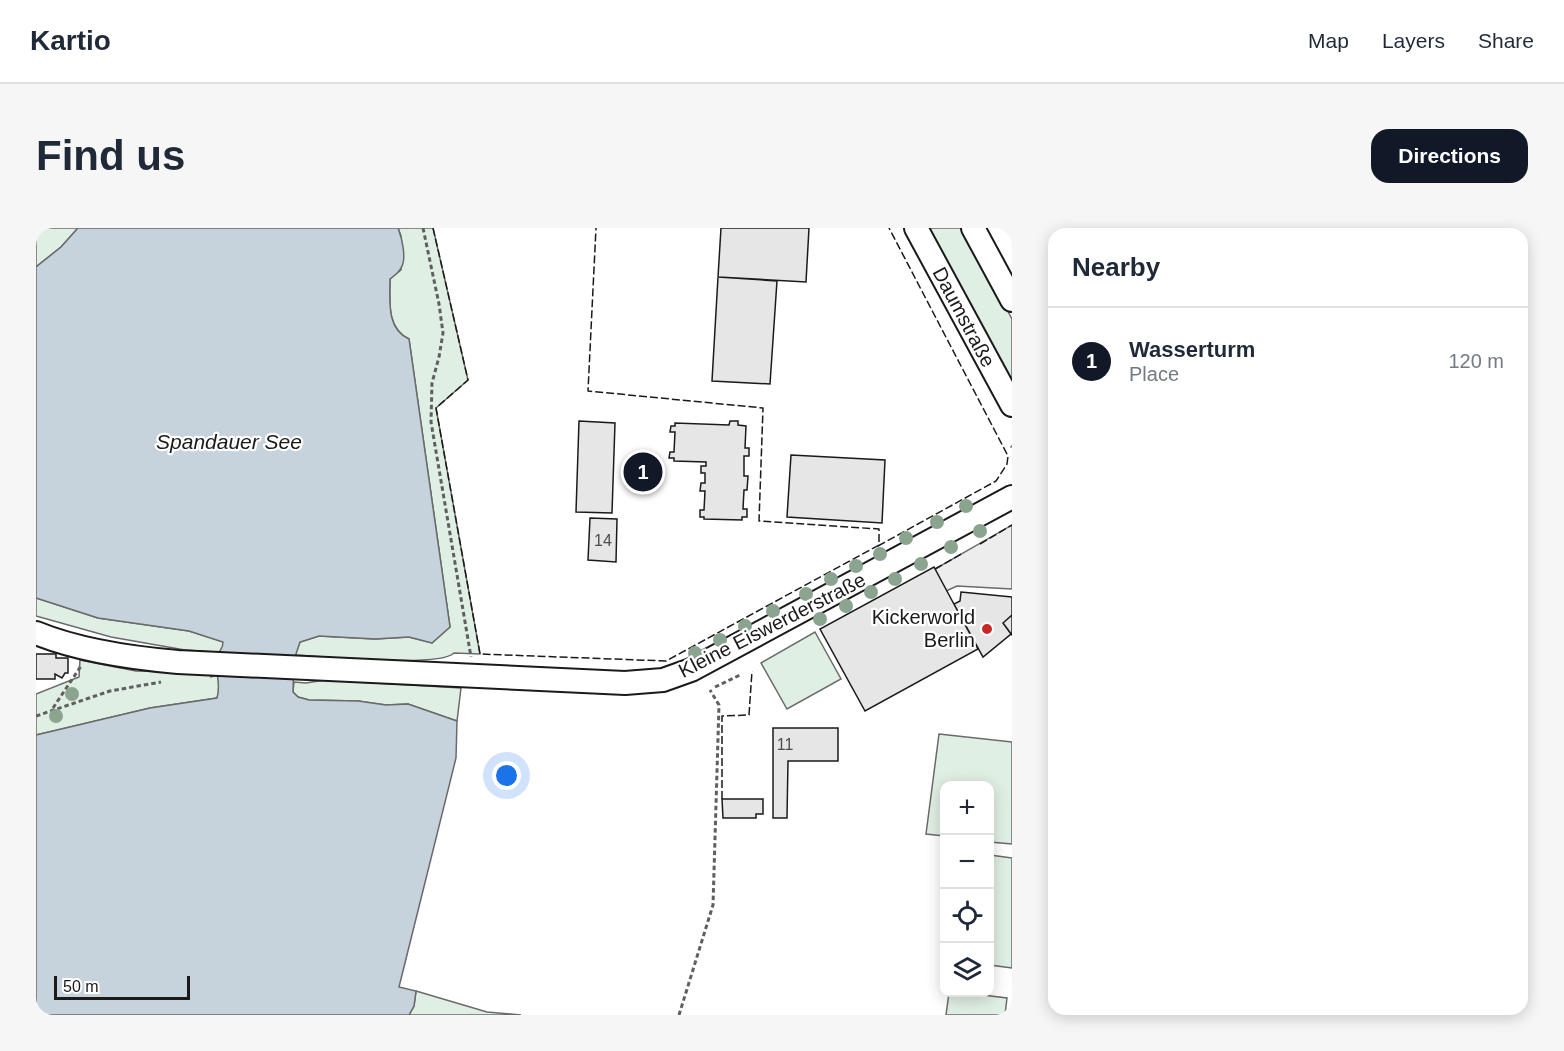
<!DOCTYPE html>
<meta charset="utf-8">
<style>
:root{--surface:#fff;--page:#f6f6f7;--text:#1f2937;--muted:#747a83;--line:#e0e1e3;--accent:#111827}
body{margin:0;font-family:Arial,sans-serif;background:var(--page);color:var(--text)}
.controls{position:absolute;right:18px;bottom:18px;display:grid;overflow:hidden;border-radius:12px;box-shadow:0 3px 15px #0003}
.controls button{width:54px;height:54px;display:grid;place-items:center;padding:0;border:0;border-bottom:2px solid var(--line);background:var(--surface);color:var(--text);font:30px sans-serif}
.scale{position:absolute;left:18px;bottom:15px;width:136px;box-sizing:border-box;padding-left:6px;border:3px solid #1a1a1a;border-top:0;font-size:16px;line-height:21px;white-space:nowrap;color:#1a1a1a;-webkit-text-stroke:4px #fff;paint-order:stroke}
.you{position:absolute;left:471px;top:548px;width:21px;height:21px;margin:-15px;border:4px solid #fff;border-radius:50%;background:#1a73e8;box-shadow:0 0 0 9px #1a73e833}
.badge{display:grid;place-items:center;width:39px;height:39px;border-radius:50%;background:var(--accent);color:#fff;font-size:20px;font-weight:700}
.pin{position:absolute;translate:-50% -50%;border:3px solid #fff;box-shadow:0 2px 6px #0006}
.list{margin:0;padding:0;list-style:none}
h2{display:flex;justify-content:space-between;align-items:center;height:78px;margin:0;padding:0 24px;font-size:26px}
h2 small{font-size:20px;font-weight:400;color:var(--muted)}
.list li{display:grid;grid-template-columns:39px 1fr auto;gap:18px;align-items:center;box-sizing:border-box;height:108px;padding:0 24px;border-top:2px solid var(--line)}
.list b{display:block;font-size:22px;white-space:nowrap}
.list p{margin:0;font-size:20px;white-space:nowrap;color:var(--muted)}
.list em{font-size:20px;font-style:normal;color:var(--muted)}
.icon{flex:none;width:33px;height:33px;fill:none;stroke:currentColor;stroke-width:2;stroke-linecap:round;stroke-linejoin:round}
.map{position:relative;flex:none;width:976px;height:787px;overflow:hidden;border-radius:18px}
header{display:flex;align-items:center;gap:36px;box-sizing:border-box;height:84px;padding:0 30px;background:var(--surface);border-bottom:2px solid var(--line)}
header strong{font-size:28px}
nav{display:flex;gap:33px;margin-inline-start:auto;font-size:21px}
.intro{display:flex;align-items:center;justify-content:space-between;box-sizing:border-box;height:144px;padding:0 36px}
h1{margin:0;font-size:42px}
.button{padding:15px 27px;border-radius:18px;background:var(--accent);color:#fff;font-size:21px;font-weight:700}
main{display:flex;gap:36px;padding:0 36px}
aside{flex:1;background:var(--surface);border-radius:18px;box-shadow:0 3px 15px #0003}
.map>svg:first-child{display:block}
.green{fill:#e0efe3;stroke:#6a6a6a;stroke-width:1.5}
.parking{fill:#ededed;stroke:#6a6a6a;stroke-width:1.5}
.water{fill:#c6d2dc;stroke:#6a6a6a;stroke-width:1.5}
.building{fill:#e6e6e6;stroke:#1a1a1a;stroke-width:1.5}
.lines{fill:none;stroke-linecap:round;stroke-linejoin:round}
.secondary-casing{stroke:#1a1a1a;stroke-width:26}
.path{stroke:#5f5f5f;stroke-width:3;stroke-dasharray:4.5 3;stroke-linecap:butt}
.secondary{stroke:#fff;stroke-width:22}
.fence{stroke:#1a1a1a;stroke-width:1.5;stroke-dasharray:8 3;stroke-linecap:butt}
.tree{fill:#8aa48f}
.poi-dot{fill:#c62828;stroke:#fff;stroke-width:2}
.labels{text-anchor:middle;stroke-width:4.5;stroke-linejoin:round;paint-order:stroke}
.number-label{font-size:16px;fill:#4d4d4d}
.street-label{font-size:20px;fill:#1a1a1a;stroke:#fff}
.poi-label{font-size:20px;fill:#1a1a1a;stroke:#fff;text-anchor:end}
.water-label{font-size:21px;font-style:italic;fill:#1a1a1a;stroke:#fff}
</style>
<header>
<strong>Kartio</strong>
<nav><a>Map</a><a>Layers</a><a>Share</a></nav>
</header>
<div class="intro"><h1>Find us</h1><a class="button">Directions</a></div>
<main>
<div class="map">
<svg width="976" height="787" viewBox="0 0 976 787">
<rect width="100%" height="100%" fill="#fff"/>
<path class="green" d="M0 0H42L25 19 0 39Z
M362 0H397L432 152 400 180 444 426 418 425C403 440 285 428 259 427L264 414 283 408 339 411 373 409 396 415 414 399 373 111C350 100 354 73 354 51L365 42V8Z
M890 0H927L976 91V149H972Z
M0 370 62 390 153 403 188 414V418L182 427 176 424 149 422 75 409 0 388Z
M779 404 805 451 751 481 725 435Z
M44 432 100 443 175 445V449L181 447 185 458 181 470 114 480 0 507V466L43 449Z
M289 452 425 460 421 493 372 476 350 477 322 473 273 472 262 469 257 464 258 454 270 455Z
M903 506 976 514V616L954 614V558H909L908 608 890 606Z
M954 627 976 630V740L954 737Z
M380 763 451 784 485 787H373L378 778Z
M913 765H930L971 770 969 787H910Z"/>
<path class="parking" d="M976 297V361L921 358 910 363 899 341Z"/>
<path class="water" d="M42 0H362C366 10 371 31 365 40 363 44 358 48 354 51 354 72 350 101 373 111L414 399 396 415 373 409 339 411 283 408 264 414 258 432 257 464 262 469 273 472 322 473 350 477 372 476 421 493 420 530 363 759 380 763 378 778 373 787H0V507L114 480 181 470C186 453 177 441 182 427 184 421 187 421 187 414L153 403 62 390 0 370V39L25 19Z"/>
<path class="building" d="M685 0H773L770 54 682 49Z
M682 49 741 53 734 156 676 153Z
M543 193 579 195 576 285 540 284Z
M694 193H702V197L710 198 709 220H713V228H708V248H712L711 262H708L707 281H711V289H706V292L668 291V289H664V282H668L669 263H664L665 255H669V245H665V238H670V234L638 233V230H633L634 224H638L639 204H634L635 198H639V195L693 197Z
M755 227 849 232 846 295 751 289Z
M614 232 621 234 622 240 617 244V249L612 255 601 256 595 246 597 239 602 235 611 236Z
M554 290 581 291 580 334 552 332Z
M898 339 942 421 829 483 784 401Z
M925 364 976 369V387L967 395 975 406 947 429 918 376 924 373Z
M976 387V407L967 395Z
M0 426H20V430H32V445H29L26 450 19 446V451H0Z
M737 500H802V533H752L751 590H737Z
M686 571H727V586H720V590H687Z"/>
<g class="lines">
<defs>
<path id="secondary" d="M880 0 976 177
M937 0 976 72
M0 405C44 423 94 430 142 434L589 455 627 452 655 442 976 269"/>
</defs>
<use href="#secondary" class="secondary-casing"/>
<path class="path" d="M387 0 403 76 407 105 403 129 396 155 395 194 435 429
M975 218 976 219
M679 459 706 446
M17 480 45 438
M0 488 74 463 125 454
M643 787 677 677 683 477 674 462"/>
<use href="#secondary" class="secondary"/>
<path class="fence" d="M397 0 432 152 400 180 444 426 630 433 843 317V301L723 293 727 180 552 163 560 0
M944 316 976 297
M842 318 960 253 971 236 972 228 853 0
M899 341 927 325
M686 571V488L713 487 716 443"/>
</g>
<g class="tree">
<circle cx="930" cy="278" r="7"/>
<circle cx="901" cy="294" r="7"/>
<circle cx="944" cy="303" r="7"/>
<circle cx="870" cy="310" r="7"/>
<circle cx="915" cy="319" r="7"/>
<circle cx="844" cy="326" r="7"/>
<circle cx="885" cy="336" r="7"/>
<circle cx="820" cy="338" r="7"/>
<circle cx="795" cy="351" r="7"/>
<circle cx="859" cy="351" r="7"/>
<circle cx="835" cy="364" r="7"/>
<circle cx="770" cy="366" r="7"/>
<circle cx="810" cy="378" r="7"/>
<circle cx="737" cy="383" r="7"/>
<circle cx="784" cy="391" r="7"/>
<circle cx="709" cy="398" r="7"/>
<circle cx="684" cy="412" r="7"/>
<circle cx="659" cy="425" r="7"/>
<circle cx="36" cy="466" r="7"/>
<circle cx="20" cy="488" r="7"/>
</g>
<circle class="poi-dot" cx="951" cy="401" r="6"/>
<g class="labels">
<g class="number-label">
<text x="567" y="318">14</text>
<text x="749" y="522">11</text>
</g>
<g class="street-label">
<text transform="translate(928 89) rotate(62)" y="7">Daumstraße</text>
<text transform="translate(736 397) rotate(-27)" y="7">Kleine Eiswerderstraße</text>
</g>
<g class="poi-label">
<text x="939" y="396">Kickerworld<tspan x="939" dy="23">Berlin</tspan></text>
</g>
<g class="water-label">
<text x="193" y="221">Spandauer See</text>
</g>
</g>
</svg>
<div class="controls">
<button>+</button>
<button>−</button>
<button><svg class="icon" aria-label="locate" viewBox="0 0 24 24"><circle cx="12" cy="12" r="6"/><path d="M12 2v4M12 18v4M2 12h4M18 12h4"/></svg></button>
<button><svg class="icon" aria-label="layers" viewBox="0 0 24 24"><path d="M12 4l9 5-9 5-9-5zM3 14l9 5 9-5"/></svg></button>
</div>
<div class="scale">50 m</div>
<div class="you"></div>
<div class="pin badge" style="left:607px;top:244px">1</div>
</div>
<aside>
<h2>Nearby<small></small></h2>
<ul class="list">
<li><span class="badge">1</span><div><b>Wasserturm</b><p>Place</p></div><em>120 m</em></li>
</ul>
</aside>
</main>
